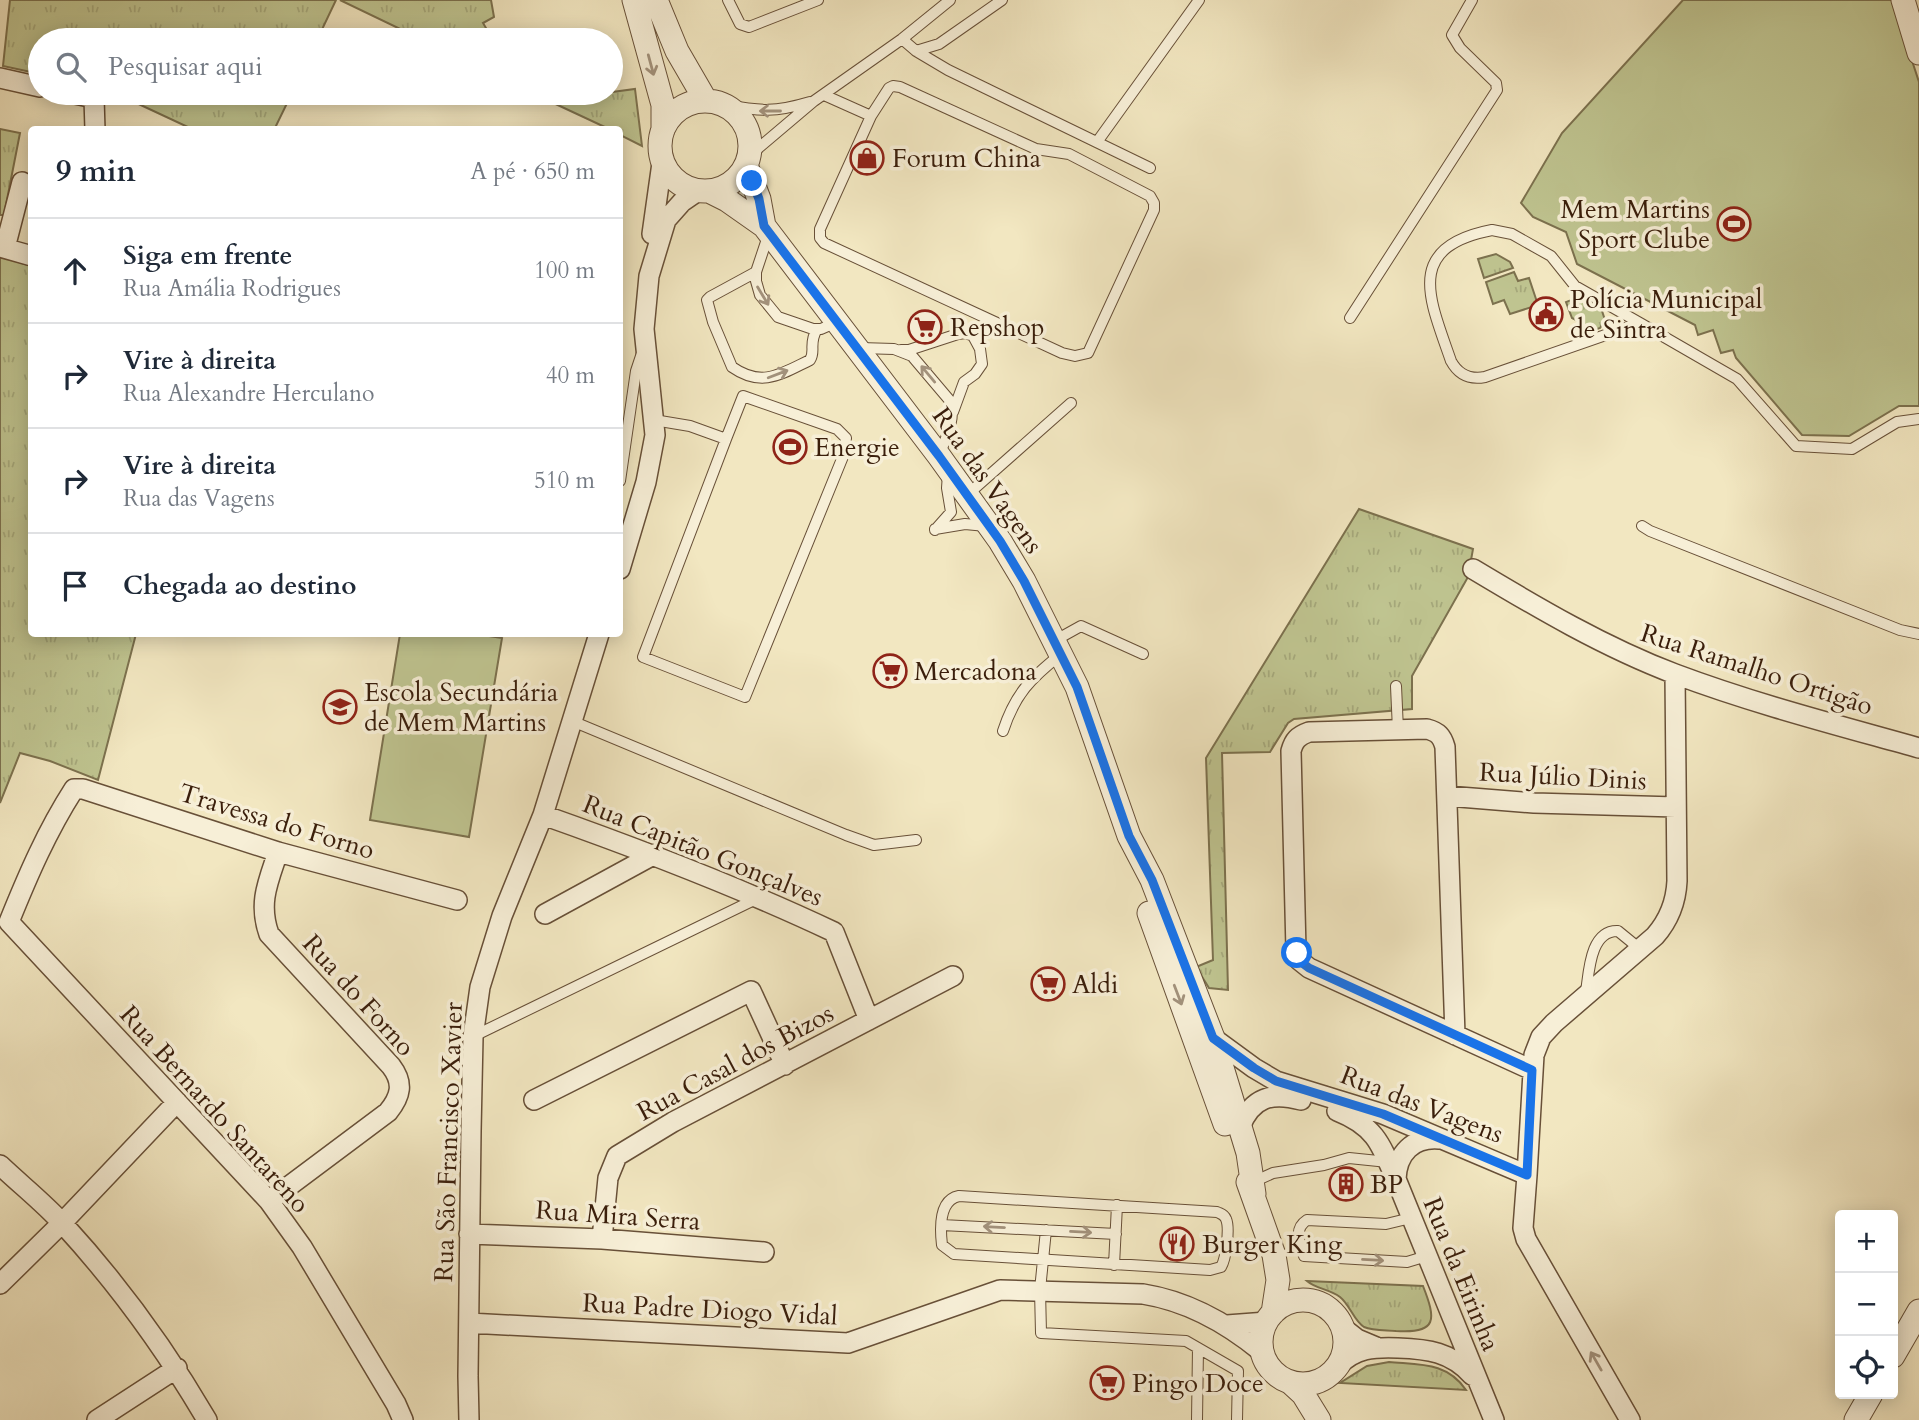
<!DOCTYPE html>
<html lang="pt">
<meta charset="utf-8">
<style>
:root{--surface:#fff;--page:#f2f2f3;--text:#1f2937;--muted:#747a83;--line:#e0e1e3}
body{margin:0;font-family:Cardo,serif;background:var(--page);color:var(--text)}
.controls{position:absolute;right:21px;bottom:21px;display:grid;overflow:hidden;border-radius:7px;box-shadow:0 4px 18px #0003}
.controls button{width:63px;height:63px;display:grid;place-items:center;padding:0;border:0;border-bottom:2px solid var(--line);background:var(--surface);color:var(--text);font:35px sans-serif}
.stop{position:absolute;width:21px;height:21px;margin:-16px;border:5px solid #1a73e8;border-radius:50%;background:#fff}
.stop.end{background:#1a73e8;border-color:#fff;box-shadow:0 2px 7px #0008}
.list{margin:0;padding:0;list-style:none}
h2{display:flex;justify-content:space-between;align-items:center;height:91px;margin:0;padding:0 28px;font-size:30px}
h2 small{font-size:23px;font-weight:400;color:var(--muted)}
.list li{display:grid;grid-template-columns:46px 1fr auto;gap:21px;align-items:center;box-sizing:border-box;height:105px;padding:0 28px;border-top:2px solid var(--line)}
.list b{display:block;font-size:26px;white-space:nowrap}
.list p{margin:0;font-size:23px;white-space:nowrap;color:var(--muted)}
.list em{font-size:23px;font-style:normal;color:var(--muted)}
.icon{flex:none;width:38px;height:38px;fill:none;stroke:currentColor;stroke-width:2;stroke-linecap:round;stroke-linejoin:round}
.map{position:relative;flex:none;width:1919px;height:1420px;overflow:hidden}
.search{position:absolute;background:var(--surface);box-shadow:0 4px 18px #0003;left:28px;top:28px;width:595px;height:77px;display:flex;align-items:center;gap:18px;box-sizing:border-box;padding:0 24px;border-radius:38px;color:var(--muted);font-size:26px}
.panel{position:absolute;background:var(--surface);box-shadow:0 4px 18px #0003;left:28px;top:126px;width:595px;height:511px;border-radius:7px}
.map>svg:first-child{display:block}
.grass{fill:url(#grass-tufts);stroke:#7c714e;stroke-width:2}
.pitch{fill:#bfc490;stroke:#7c714e;stroke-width:2}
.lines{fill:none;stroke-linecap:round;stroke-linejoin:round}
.service-casing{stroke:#685038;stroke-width:12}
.minor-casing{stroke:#685038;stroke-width:22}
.tertiary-casing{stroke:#685038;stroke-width:25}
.service{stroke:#f7efd7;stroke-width:10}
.minor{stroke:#f7efd7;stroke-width:19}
.tertiary{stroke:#f7efd7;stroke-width:23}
.oneway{stroke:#a2917b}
.route{stroke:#1a73e8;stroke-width:9}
.labels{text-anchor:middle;stroke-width:7;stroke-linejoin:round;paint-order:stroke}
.poi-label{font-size:26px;fill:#3a1e0b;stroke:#f7efd7;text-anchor:start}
.street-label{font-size:26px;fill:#3a1e0b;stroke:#f7efd7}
</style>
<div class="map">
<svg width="1919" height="1420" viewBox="0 0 1919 1420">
<defs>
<pattern id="grass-tufts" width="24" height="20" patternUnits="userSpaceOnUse" patternTransform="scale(1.75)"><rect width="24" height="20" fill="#bfc490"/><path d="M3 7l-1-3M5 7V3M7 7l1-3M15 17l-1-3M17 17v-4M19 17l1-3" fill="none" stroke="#a5a87b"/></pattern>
</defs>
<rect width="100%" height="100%" fill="#f2e7c1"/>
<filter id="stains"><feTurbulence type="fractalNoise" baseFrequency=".00286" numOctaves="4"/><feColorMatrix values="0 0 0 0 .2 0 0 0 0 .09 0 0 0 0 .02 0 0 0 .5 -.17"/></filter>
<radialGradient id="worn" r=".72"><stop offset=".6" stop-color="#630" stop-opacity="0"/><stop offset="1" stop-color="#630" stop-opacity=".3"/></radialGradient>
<path class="grass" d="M10 0H336L317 40H40V74L3 66Z
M340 0H491L494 17 483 23 493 40H423Z
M635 89 642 146 620 135V130L609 129 532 93H582L583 96Z
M115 93H292L274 130 192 129Z
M0 129 20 133 4 215H0Z
M1496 254 1510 262 1513 268 1484 278 1478 259Z
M0 256 31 266 32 634H136L98 780 50 761 20 753 0 803Z
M1514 272 1518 281 1529 278 1538 305 1510 314 1504 300 1493 304 1486 282Z
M1582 296 1601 308 1605 320 1600 328 1575 337 1582 323 1572 318 1566 302Z
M1359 509 1473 549 1468 577 1412 676V709L1294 719 1288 723 1270 752 1222 753 1228 990 1209 988 1196 967 1213 960 1206 758Z
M1307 1281 1423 1286C1436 1319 1438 1334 1396 1331 1387 1330 1373 1331 1364 1327 1354 1321 1350 1305 1340 1297 1330 1289 1316 1289 1307 1281Z
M1389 1362C1420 1365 1447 1362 1466 1390L1340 1383 1367 1366Z"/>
<path class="pitch" d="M1683 0H1892L1919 82V406H1899L1849 436 1802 435 1736 358 1733 350 1721 353 1713 330 1698 335 1695 325 1577 264 1566 232 1533 217 1521 203 1562 133Z
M400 634H476L502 638 469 837 370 820Z"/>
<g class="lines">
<defs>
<path id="service" d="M728 0 740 24 749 27 818 0
M902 39 916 51 939 44 1002 0
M916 51 948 70 1150 168
M893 86 900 87 1036 149 1069 154 1150 196 1154 203V210L1088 353 1075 356 1062 353 824 243 820 238V229L871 116 889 88Z
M824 95 871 116
M725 105C762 111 773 113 810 102
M1097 142 1199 0
M749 156 814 101 902 39 950 0
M1492 230 1512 234 1551 256 1575 286 1640 323 1485 377C1469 380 1458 374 1451 361 1430 300 1403 247 1492 230Z
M768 236 756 272V281L760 295 778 317 813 329H821L837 322
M756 272 710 297 707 300 713 322 732 367C762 388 781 374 810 360 816 351 808 344 817 329
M1350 318 1497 90 1496 83 1460 48 1452 35 1472 0
M1640 323 1737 379 1796 446 1852 449 1897 422 1919 419
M860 348 894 349 912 356 951 402C955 422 946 438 939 455
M901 350H909L958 334 966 333 973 336 980 349 982 364 975 374 964 382 953 412
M654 420 690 426 726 439 643 657 745 697 844 454 846 438 837 429 743 396 726 439
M620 481 636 371 642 353
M967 495 1071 403
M1642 526 1650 531 1900 630 1919 634
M935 529 965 524 986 526
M935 530 951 512 947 488 948 474
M1054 641 1081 626 1143 654
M1396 686 1398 730
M572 721 846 835 874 845 916 840
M1003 731C1015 694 1031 678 1060 655
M1586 992C1589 972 1590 930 1618 931L1640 949
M474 1036 756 899
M1253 1182 1273 1173 1324 1165 1349 1158 1388 1162
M959 1196 1217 1212C1221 1214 1224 1214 1226 1219 1230 1228 1226 1259 1221 1267L1210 1270 954 1254 942 1245C940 1228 939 1200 959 1196Z
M1411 1218 1386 1224 1307 1220C1293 1229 1300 1243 1304 1256L1407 1262 1427 1256
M942 1225 1116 1234
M1046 1230 1040 1290 1041 1333 1186 1341 1238 1371 1237 1420
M1114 1265 1117 1205
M1197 1420 1198 1348"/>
<path id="minor" d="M0 78 40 87
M70 93 94 98 95 130
M652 234 662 163
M0 247 32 256
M5 248 22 182
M620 569 646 482 655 435 644 329 649 276 666 220 682 202 698 191
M1473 569C1538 608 1604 647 1675 674 1755 704 1837 725 1919 748
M1447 796 1534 803 1676 807
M543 815C642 850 739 887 834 932L869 1020
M545 914 655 854
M1455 1035 1445 747C1442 736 1438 732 1427 729L1309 732C1298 736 1294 740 1291 751L1296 950 1299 960 1309 968 1532 1070
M1213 1038 1254 1068 1276 1081 1383 1114 1527 1175 1523 1228 1526 1239 1630 1420
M534 1100 751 991 785 1065
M1337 1111C1375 1126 1381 1144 1396 1180
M1240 1127C1252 1097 1272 1092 1301 1100
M1439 1139C1413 1137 1397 1153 1396 1179L1494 1420
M0 1165C21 1185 44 1203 63 1224 118 1284 166 1350 207 1420
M1527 1175 1534 1055 1541 1037 1554 1023 1655 936C1669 920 1676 903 1677 881L1675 674
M269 1201 388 1112C401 1096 404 1083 391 1066L269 934C258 903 268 882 278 852
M469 1234 602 1239 764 1252
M602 1239 608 1178 617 1156 673 1122 953 976
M0 1284 62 1223 177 1102
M469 1323 848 1343 1000 1290 1143 1294C1187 1301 1228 1324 1262 1352
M1227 1325 1267 1322
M1343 1328 1357 1339 1376 1347
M1338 1366C1355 1348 1374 1347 1398 1348 1428 1349 1451 1352 1472 1375
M97 1420 177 1368
M403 1420 396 1404 302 1247 269 1201 9 922C28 875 47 831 74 789H83L278 852 457 900
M469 1420 468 1376 471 1131 473 1037 480 987 502 916 543 815 599 634"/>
<path id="tertiary" d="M634 0 663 105V130
M656 0 677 51 706 101
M1903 0 1919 53
M660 146a45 45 0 1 1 90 0a45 45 0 1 1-90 0Z
M746 165 759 199 764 226
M709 191 727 200 764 226 939 456 1000 541 1024 581 1077 687 1129 836 1152 880 1213 1038 1248 1153 1254 1194
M1149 913 1225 1124
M1248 1182 1274 1255 1278 1280 1273 1313
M1261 1342a42 42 0 1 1 84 0a42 42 0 1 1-84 0Z
M1893 1356 1919 1311
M1291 1383 1303 1394 1319 1420
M1856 1420 1871 1394"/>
</defs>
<use href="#service" class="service-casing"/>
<use href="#minor" class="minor-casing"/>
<use href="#tertiary" class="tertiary-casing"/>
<use href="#service" class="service"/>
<use href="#minor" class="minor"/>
<use href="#tertiary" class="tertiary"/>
</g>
<defs><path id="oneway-shaft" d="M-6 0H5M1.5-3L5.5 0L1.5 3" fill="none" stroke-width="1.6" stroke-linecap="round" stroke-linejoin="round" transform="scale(1.75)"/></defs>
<g class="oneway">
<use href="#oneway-shaft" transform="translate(651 65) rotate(75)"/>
<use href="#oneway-shaft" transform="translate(770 111) rotate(180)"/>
<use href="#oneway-shaft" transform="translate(763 296) rotate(59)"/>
<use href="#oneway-shaft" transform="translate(778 374) rotate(-21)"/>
<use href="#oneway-shaft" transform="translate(928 374) rotate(-130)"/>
<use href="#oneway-shaft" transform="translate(1178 995) rotate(69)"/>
<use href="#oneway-shaft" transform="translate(994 1227) rotate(-177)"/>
<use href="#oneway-shaft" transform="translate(1081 1232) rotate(3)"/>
<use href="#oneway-shaft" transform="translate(1373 1260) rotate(3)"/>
<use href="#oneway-shaft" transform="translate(1596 1361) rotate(-120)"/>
</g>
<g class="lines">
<path class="route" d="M752 181 759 199 764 226 939 456 1000 541 1024 581 1077 687 1129 836 1152 880 1213 1038 1254 1068 1276 1081 1383 1114 1527 1175 1532 1070 1309 968 1301 962 1297 953"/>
</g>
<defs>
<symbol id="shop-ring" viewBox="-11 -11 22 22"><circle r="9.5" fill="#f7efd7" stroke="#8f2418" stroke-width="1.5"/><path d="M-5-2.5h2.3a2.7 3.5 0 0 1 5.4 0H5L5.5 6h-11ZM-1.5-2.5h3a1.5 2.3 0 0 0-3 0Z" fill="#8f2418"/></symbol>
<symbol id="stadium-ring" viewBox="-11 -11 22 22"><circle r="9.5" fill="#f7efd7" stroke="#8f2418" stroke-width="1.5"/><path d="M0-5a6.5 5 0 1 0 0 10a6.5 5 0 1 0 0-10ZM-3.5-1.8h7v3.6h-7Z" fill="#8f2418"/></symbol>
<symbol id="civic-ring" viewBox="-11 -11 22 22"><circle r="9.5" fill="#f7efd7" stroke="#8f2418" stroke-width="1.5"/><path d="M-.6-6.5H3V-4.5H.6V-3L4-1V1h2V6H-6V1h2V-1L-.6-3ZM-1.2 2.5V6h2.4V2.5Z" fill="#8f2418"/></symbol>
<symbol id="supermarket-ring" viewBox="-11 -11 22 22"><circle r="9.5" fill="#f7efd7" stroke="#8f2418" stroke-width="1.5"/><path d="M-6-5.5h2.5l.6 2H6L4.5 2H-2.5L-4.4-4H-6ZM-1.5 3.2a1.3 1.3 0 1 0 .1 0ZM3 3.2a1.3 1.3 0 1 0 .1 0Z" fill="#8f2418"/></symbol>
<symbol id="school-ring" viewBox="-11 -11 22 22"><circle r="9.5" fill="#f7efd7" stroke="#8f2418" stroke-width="1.5"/><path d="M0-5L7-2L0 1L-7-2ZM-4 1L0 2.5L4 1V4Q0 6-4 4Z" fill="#8f2418"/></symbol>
<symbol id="building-ring" viewBox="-11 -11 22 22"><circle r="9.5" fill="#f7efd7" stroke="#8f2418" stroke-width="1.5"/><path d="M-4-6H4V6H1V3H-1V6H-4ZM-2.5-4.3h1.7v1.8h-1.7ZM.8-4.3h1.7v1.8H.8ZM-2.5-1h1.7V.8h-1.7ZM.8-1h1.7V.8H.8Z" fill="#8f2418"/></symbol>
<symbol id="restaurant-ring" viewBox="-11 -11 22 22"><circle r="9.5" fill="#f7efd7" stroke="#8f2418" stroke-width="1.5"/><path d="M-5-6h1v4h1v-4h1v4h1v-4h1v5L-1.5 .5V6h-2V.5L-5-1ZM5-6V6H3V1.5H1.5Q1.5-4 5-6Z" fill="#8f2418"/></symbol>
</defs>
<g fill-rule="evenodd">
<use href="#shop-ring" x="848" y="139" width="38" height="38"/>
<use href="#stadium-ring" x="1715" y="205" width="38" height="38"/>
<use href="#civic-ring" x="1527" y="295" width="38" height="38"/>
<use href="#supermarket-ring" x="906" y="308" width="38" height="38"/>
<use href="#stadium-ring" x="771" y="428" width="38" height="38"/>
<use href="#supermarket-ring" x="871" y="652" width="38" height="38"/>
<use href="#school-ring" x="321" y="688" width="38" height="38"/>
<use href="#supermarket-ring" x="1029" y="965" width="38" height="38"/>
<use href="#building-ring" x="1327" y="1165" width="38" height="38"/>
<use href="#restaurant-ring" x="1158" y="1225" width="38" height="38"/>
<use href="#supermarket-ring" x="1088" y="1364" width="38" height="38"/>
</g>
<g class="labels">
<g class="poi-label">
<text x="892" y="167">Forum China</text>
<text x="1710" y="218" text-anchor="end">Mem Martins<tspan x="1710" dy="30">Sport Clube</tspan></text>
<text x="1570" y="308">Polícia Municipal<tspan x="1570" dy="30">de Sintra</tspan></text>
<text x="950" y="336">Repshop</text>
<text x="814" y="456">Energie</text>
<text x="914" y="680">Mercadona</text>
<text x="364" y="701">Escola Secundária<tspan x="364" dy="30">de Mem Martins</tspan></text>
<text x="1072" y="993">Aldi</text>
<text x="1370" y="1193">BP</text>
<text x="1202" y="1253">Burger King</text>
<text x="1132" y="1392">Pingo Doce</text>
</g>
<g class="street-label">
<text transform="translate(988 480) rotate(55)" y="9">Rua das Vagens</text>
<text transform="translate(1757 669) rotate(18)" y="9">Rua Ramalho Ortigão</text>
<text transform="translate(1563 776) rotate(3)" y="9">Rua Júlio Dinis</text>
<text transform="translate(277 821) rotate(17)" y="9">Travessa do Forno</text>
<text transform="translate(703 850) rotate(22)" y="9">Rua Capitão Gonçalves</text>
<text transform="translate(359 995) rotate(48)" y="9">Rua do Forno</text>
<text transform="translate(735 1062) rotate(-28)" y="9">Rua Casal dos Bizos</text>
<text transform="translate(1422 1104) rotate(21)" y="9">Rua das Vagens</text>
<text transform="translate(215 1109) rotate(48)" y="9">Rua Bernardo Santareno</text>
<text transform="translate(448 1142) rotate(-88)" y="9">Rua São Francisco Xavier</text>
<text transform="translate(618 1215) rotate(4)" y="9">Rua Mira Serra</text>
<text transform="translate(1462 1274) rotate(68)" y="9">Rua da Eirinha</text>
<text transform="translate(710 1309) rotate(3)" y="9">Rua Padre Diogo Vidal</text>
</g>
</g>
<rect width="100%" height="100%" filter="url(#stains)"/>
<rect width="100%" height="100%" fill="url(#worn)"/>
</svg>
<div class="controls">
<button>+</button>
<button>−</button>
<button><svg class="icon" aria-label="locate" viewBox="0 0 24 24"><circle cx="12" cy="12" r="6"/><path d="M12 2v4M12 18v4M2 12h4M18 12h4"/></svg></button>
</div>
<div class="stop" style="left:1297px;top:953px"></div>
<div class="stop end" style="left:752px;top:181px"></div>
<div class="search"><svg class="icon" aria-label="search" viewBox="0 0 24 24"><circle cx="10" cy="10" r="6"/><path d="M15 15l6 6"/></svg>Pesquisar aqui</div>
<section class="panel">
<h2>9 min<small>A pé · 650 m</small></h2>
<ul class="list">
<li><svg class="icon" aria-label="ahead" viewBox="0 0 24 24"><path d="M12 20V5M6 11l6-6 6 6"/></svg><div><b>Siga em frente</b><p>Rua Amália Rodrigues</p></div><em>100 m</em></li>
<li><svg class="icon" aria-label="right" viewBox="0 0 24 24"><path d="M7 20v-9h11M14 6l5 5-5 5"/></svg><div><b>Vire à direita</b><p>Rua Alexandre Herculano</p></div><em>40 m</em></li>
<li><svg class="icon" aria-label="right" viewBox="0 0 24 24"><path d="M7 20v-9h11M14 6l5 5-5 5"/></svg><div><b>Vire à direita</b><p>Rua das Vagens</p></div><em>510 m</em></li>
<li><svg class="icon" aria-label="arrive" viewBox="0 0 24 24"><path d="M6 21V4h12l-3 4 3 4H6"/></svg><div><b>Chegada ao destino</b></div></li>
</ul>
</section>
</div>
